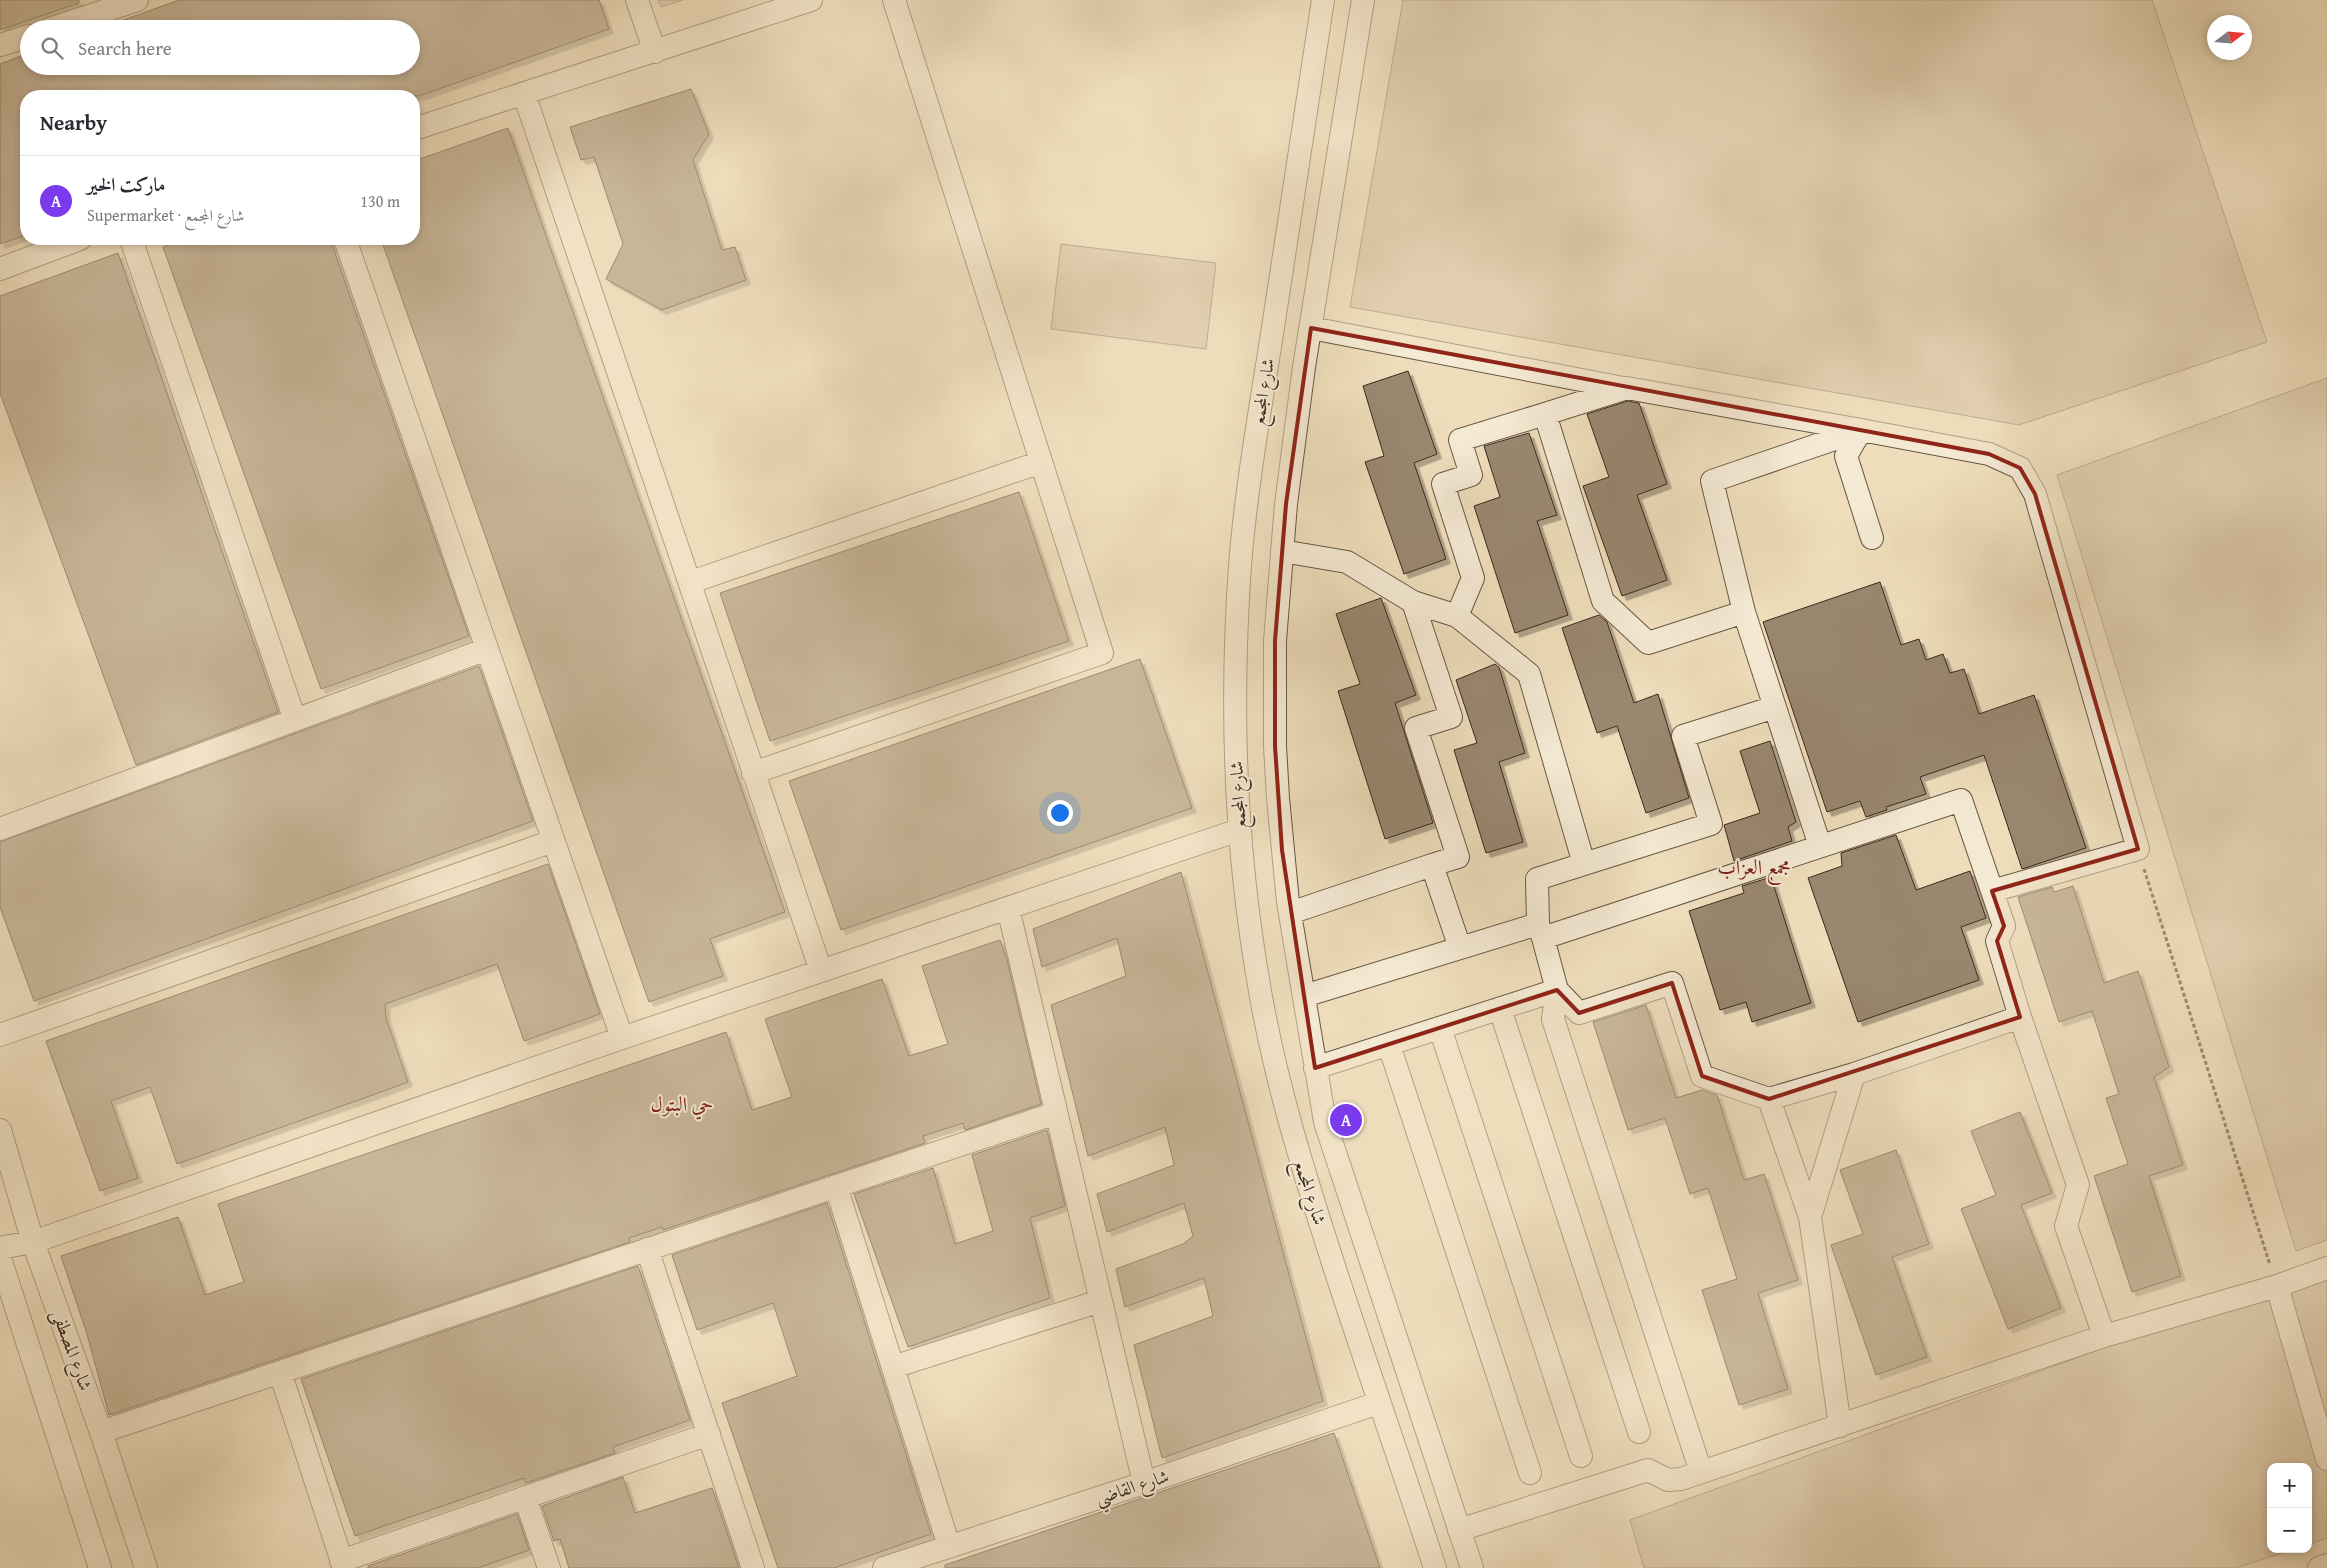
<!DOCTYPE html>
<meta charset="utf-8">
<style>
:root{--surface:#fff;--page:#f7f7f7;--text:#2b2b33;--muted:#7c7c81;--line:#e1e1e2;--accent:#7c3aed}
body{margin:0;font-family:"Gentium Book Plus",Amiri,serif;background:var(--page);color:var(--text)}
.controls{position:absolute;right:15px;bottom:15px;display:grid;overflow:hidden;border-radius:10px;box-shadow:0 2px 8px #0003}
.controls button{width:45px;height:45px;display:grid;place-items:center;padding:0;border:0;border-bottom:1px solid var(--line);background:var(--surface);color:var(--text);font:25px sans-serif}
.compass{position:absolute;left:2207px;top:15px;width:45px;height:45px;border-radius:50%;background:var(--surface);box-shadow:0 2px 8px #0003;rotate:74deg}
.you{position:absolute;left:1059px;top:812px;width:18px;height:18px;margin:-12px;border:4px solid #fff;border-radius:50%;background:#1a73e8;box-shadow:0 0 0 8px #1a73e833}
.badge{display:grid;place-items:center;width:32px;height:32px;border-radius:50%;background:var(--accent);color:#fff;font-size:16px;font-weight:700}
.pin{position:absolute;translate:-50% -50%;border:2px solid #fff;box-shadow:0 1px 5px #0006}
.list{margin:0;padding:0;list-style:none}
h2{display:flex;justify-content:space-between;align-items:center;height:65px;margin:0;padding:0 20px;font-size:21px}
h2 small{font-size:16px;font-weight:400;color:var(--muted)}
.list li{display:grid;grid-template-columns:32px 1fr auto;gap:15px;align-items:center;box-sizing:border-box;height:90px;padding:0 20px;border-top:1px solid var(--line)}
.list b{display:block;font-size:19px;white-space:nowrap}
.list p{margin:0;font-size:16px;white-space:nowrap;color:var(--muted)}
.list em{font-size:16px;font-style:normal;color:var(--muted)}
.icon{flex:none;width:28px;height:28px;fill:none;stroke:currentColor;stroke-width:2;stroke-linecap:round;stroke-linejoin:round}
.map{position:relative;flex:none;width:2327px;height:1568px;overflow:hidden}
.search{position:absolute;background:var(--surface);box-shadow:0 2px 8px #0003;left:20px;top:20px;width:400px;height:55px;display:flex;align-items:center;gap:12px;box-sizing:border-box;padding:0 18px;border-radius:28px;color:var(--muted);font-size:19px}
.panel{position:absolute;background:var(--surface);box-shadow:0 2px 8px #0003;left:20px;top:90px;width:400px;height:155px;border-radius:20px}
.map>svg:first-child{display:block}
.green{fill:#d0bfa0;stroke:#86745e}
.building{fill:#99876f;stroke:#3c2a1c;filter:url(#shadow)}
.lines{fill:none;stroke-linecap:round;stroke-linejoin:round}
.minor-casing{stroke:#685744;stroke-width:24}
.path{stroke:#3c2a1c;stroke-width:3;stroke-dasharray:4 2.5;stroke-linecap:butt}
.minor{stroke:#f4e9d3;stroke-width:22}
.marked{fill:none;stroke:#8f2418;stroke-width:4;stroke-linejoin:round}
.labels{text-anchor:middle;stroke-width:4;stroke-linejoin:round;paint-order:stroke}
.street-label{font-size:18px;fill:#3c2a1c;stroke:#f4e9d3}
.quarter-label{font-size:20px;fill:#7a1f14;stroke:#f4e9d3}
</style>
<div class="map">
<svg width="2327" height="1568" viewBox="0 0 2327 1568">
<defs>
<filter id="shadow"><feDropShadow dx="4.5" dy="4.5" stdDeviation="0" flood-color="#0004"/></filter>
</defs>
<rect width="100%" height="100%" fill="#edb"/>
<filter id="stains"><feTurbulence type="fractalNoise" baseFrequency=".004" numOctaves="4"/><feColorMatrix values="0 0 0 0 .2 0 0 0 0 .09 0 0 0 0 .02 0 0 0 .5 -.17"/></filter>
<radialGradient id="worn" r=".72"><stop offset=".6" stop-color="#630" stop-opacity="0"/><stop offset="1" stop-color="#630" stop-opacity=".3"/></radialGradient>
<path class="green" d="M658 0H683L661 7Z
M1403 0H2152L2267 342 2019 425 1350 307Z
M1061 244 1216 263 1206 349 1051 329Z
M2327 378V1240L2296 1251 2057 475Z
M2327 1267V1538L2308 1545V1467H2271V1549H2294L2236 1568H1644L1630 1520Z"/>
<path class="building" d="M0 0H79V3L0 30Z
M179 0H599L609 29 419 96H26V235L0 244V64L29 53V66H411V29H104V27Z
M691 89 709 134 693 160 722 250 735 247 746 280 662 310 606 279 623 244 594 157 581 160 570 127Z
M508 128 785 912 710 939 723 976 649 1002 381 239H414V161Z
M184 239H330L469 636 321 689 163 247Z
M118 253 278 712 136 765 0 393V296Z
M1408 371 1437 454 1414 463 1446 559 1404 574 1365 462 1384 456 1363 386Z
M1628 401 1639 403 1667 484 1637 495 1667 580 1622 596 1583 486 1609 477 1587 414Z
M1529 433 1557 515 1537 521 1568 615 1515 633 1474 506 1500 497 1484 446Z
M1019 492 1069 641 770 741 720 593Z
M1880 582 1901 645 1919 639 1926 660 1943 654 1950 673 1964 669 1979 714 2034 695 2086 848 2022 869 1984 755 1920 777 1926 794 1886 807 1887 810 1866 817 1860 801 1827 812 1763 622Z
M1381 598 1416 695 1395 703 1433 823 1385 839 1338 691 1360 684 1336 614Z
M1599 615 1607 622 1634 703 1658 694 1689 798 1646 813 1617 726 1597 733 1562 628Z
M1140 659 1192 808 841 930 789 781Z
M1495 664 1499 667 1525 753 1499 762 1523 842 1486 853 1454 750 1477 743 1456 680Z
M479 666 533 821 34 1001 0 907V842Z
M1770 741 1796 822 1788 827 1792 841 1734 861 1724 825 1760 813 1740 751Z
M1896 835 1916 890 1970 871 1986 918 1961 927 1979 980 1858 1022 1808 878 1842 866 1841 853Z
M548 864 600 1014 524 1041 497 964 385 1004 386 1018 408 1082 370 1096 177 1164 150 1087 111 1101 138 1178 100 1191 46 1041Z
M1181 872 1323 1401 1162 1458 1134 1345 1213 1316 1204 1278 1125 1307 1116 1269 1183 1244 1193 1236 1184 1203 1107 1232 1097 1194 1174 1165 1171 1152 1165 1127 1088 1156 1051 1005 1126 976 1117 938 1042 967 1033 929Z
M1771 877 1811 1003 1752 1022 1746 1002 1720 1010 1689 911 1744 893 1742 886Z
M2073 886 2104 983 2138 971 2169 1067 2154 1077 2183 1165 2149 1176 2181 1276 2132 1292 2094 1176 2128 1164 2106 1098 2119 1094 2092 1011 2059 1022 2018 897 2052 887 2054 892Z
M1000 940 1007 960 1041 1104 965 1130 963 1123 923 1136 925 1143 663 1230 662 1227 629 1238 630 1242 109 1415 87 1334 61 1256 178 1217 205 1295 244 1282 218 1204 726 1032 752 1110 792 1097 765 1019 882 979 909 1056 948 1044 922 966Z
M1646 1005 1676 1098 1702 1090 1717 1095 1744 1180 1764 1174 1798 1280 1758 1293 1788 1389 1739 1405 1702 1290 1737 1279 1708 1188 1690 1194 1665 1118 1628 1130 1593 1022Z
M2020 1112 2052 1193 2021 1205 2061 1308 2008 1329 1961 1209 1996 1195 1971 1131Z
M1047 1130 1065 1206 1030 1218 1050 1298 908 1347 854 1194 933 1168 955 1244 993 1231 972 1155Z
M1896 1150 1929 1244 1892 1257 1927 1357 1876 1375 1831 1245 1863 1234 1840 1170Z
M827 1203 931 1534 834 1568H778L722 1403 797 1376 773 1303 697 1330 672 1255Z
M638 1266 690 1420 613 1447 615 1453 526 1483 524 1478 355 1536 301 1379Z
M1334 1433 1380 1568H945V1565Z
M623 1477 635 1513 712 1488 739 1568H569L560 1539 554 1541 542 1506Z
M517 1514 529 1550 478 1568H368V1566Z"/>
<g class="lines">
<defs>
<path id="minor" d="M637 0 655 52
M1323 0C1306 111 1289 223 1272 334 1260 411 1246 488 1240 566 1230 707 1235 851 1260 991 1276 1084 1304 1173 1333 1263 1366 1365 1402 1466 1435 1568
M1363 0 1304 367 1286 504 1275 641V746L1278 798 1288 902 1325 1122 1472 1568
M50 29 137 0
M0 45 29 36
M524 94 821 971
M414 129 811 0
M131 239 295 720
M345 239 622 1038
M0 269 80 239
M1311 328 1623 388
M1872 538 1846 456 1861 430 1989 454 2020 468 2035 494 2138 849 1992 891
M1282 551 1347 562 1413 602 1451 717 1416 728 1458 857 1432 865
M691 582 1041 462
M1413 602 1457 616 1529 674 1584 864 1537 879 1538 924
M1744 612 1712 481 1858 431
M1457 616 1473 578 1443 484 1471 475 1460 440 1545 414
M753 773 1102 653 894 0
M0 829 487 649
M1820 846 1744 612 1648 643 1603 601 1545 414 1627 388 1861 430
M1584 864 1711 824 1683 736 1775 707
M1008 908 1144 1483
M1290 913 1432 865 1460 948
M1543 938 1557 990 1579 1013 1672 983 1702 1076 1769 1099 1810 1217
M1304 996 1538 924 1543 938 1961 800 2004 926 1997 941 2020 1017
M1500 1009 1639 1432
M1440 1028 1581 1456
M0 1035 553 841
M1389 1045 1530 1473
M1315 1068 1557 990 1553 1019 1701 1472
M1769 1099 1854 1074
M0 1130 33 1242 101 1432 146 1568
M836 1186 949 1546
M0 1248 33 1242 622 1038 1239 830
M647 1249 753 1568
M0 1258 100 1568
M2277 1286 2327 1459
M893 1367 1100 1301
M280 1372 344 1568
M1840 1426 1810 1217 1854 1074 2020 1017 2078 1185 2066 1226 2104 1336
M101 1432 1056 1113
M525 1497 549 1568
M1459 1530 1648 1470 1668 1480 1681 1479 2104 1336 2277 1286 2327 1268
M341 1561 709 1434
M884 1568 1144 1483 1378 1403
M2319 1568 2327 1565"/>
</defs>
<use href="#minor" class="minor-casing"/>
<path class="path" d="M2144 869 2270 1265"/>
<use href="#minor" class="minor"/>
</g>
<path d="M0 0H2327V1568H0ZM1311 328 1989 454 2020 468 2035 494 2138 849 1992 891 2004 926 1997 941 2020 1017 1769 1099 1702 1076 1672 983 1579 1013 1557 990 1315 1068 1282 850 1275 746V641L1286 504Z" fill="#edb" fill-opacity=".55" fill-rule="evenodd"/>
<path class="marked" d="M1311 328 1989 454 2020 468 2035 494 2138 849 1992 891 2004 926 1997 941 2020 1017 1769 1099 1702 1076 1672 983 1579 1013 1557 990 1315 1068 1282 850 1275 746V641L1286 504Z"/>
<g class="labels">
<g class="street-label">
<text transform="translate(1263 392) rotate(-81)" y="6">شارع المجمع</text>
<text transform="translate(1238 795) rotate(-93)" y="6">شارع المجمع</text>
<text transform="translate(1310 1192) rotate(72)" y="6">شارع المجمع</text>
<text transform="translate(72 1350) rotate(70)" y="6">شارع المصطفى</text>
<text transform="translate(1132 1487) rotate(-18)" y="6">شارع القاضي</text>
</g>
<g class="quarter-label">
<text x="1754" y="874">مجمع العزاب</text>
<text x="682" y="1111">حي البتول</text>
</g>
</g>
<rect width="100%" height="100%" filter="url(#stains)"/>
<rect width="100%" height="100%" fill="url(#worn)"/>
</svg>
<div class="controls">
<button>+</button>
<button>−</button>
</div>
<svg class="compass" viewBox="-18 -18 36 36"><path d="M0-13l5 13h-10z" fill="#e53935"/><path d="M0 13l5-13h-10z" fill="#7c7c81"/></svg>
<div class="you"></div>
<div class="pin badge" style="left:1346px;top:1120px">A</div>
<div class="search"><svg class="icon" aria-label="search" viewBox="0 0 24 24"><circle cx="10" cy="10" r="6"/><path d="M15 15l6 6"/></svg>Search here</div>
<section class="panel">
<h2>Nearby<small></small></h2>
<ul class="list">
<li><span class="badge">A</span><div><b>ماركت الخير</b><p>Supermarket · شارع المجمع</p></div><em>130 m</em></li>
</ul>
</section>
</div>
